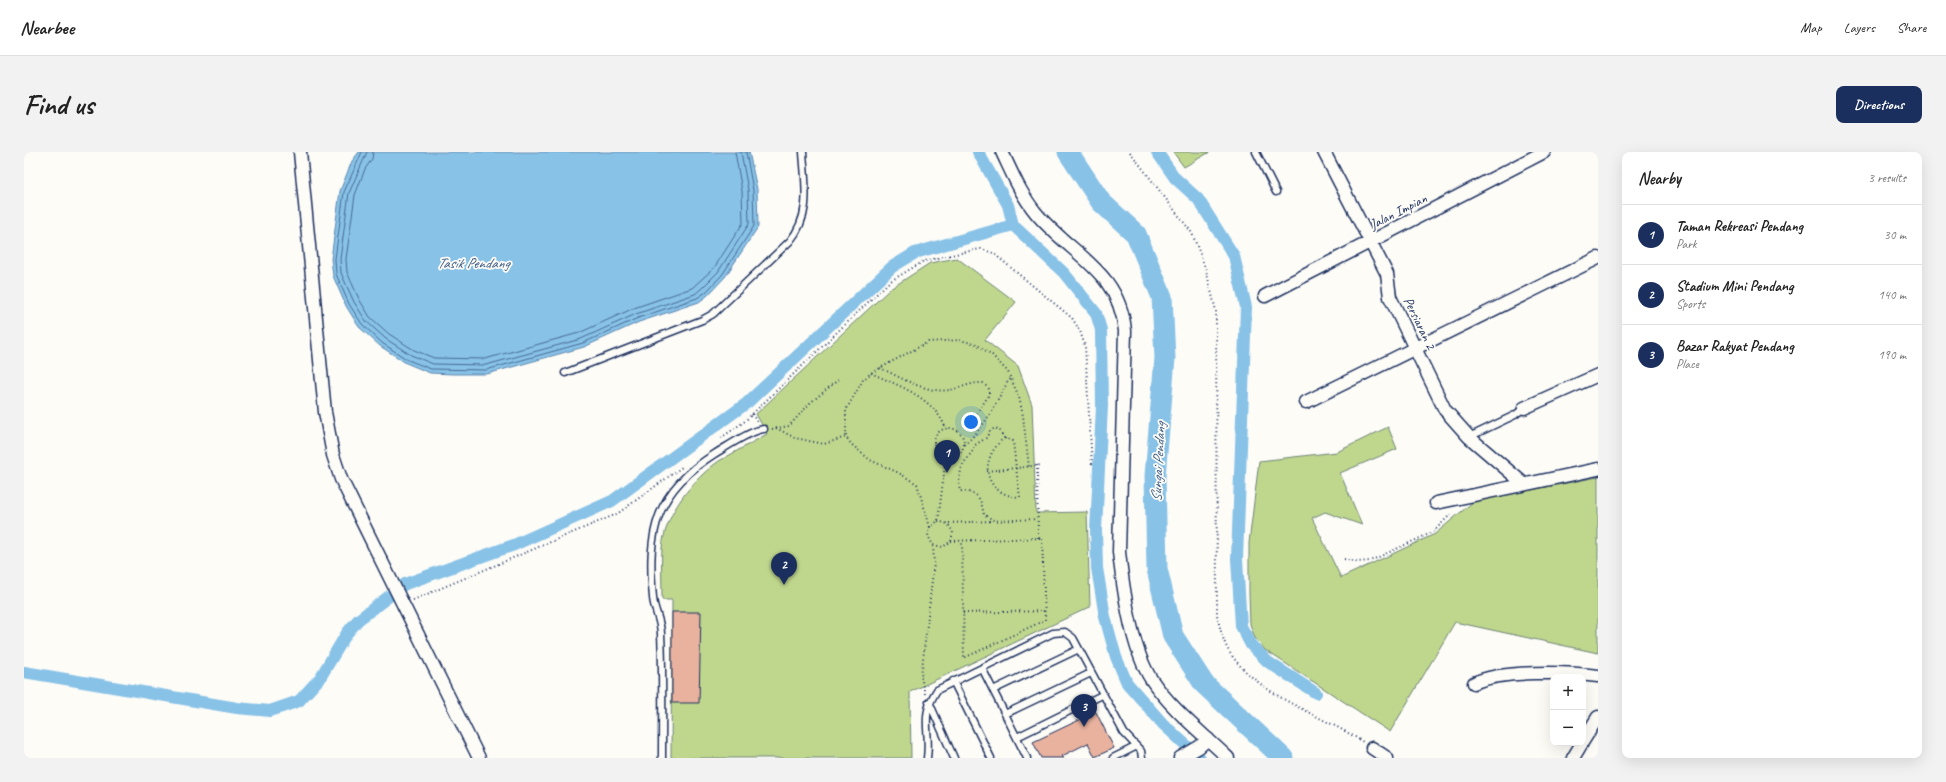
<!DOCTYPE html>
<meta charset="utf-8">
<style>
:root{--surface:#fff;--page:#f2f2f2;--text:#222;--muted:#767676;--line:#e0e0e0;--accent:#1b2f5e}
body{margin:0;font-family:Caveat,sans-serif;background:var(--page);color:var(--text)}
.controls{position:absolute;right:12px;bottom:12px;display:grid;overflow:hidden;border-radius:8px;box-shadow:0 4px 16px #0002}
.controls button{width:36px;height:36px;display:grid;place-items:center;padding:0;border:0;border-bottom:1px solid var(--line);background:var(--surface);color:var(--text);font:20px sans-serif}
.you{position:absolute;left:947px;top:270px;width:14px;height:14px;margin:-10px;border:3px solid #fff;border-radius:50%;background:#1a73e8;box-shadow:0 0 0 6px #1a73e833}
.badge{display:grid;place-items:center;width:26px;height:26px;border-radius:50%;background:var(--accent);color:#fff;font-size:13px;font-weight:700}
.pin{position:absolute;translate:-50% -33px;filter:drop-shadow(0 1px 2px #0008)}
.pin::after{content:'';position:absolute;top:21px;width:14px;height:12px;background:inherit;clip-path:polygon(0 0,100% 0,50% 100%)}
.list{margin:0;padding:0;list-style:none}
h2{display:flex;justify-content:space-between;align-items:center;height:52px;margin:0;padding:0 16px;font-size:17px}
h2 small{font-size:13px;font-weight:400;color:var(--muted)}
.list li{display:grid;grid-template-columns:26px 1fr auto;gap:12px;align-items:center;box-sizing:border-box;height:60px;padding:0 16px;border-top:1px solid var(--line)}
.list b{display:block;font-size:15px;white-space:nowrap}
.list p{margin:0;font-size:13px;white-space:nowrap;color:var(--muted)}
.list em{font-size:13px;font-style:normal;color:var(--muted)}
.map{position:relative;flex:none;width:1574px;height:606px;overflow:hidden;border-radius:8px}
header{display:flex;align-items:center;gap:24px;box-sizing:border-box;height:56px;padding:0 20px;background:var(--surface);border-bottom:1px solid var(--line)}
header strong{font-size:19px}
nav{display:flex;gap:22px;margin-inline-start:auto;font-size:14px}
.intro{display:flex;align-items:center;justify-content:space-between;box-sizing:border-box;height:96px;padding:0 24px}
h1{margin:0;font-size:28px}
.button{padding:10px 18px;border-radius:8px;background:var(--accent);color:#fff;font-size:14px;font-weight:700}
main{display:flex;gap:24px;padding:0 24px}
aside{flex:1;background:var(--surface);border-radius:8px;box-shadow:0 4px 16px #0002}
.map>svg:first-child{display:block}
.green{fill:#bfd78d;stroke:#6d8376}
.water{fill:#88c2e7;stroke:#5c87b0}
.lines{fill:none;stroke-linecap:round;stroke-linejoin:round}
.shore{stroke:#476a95;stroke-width:1}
.canal{stroke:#88c2e7;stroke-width:12}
.river{stroke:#88c2e7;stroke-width:21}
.building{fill:#e9b29f;stroke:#1b2f5e}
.service-casing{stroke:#1b2f5e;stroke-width:9}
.minor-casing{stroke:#1b2f5e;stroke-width:15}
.path{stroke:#1b2f5e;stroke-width:2;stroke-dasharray:1 3;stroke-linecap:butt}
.service{stroke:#fdfcf7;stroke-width:6}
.minor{stroke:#fdfcf7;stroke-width:12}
.labels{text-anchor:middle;stroke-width:3.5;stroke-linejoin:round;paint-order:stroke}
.street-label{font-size:14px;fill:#1b2f5e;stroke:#fdfcf7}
.water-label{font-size:15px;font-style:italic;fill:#3c5b87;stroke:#fdfcf7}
</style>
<header>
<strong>Nearbee</strong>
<nav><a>Map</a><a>Layers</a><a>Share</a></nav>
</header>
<div class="intro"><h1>Find us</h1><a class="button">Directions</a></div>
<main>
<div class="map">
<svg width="1574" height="606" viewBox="0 0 1574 606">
<rect width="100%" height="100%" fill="#fdfcf7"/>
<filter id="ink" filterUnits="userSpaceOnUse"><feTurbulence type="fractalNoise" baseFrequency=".025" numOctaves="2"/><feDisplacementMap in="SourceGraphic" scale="8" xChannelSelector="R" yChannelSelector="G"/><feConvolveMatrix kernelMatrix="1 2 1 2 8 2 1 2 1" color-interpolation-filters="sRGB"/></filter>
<g filter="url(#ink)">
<path class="green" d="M1149 0H1186L1160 15Z
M933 106 992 150 961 188 994 214 1008 253 1012 361 1063 360 1066 455 886 540 887 606H647L648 448H638C638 431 637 413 638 396 641 362 668 328 695 309 711 300 727 291 743 282L732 262 866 137 906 111Z
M1364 275 1373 297 1316 321 1338 373 1301 360 1288 366 1317 426 1411 382 1450 349 1574 325V501L1431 470 1366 580 1241 498 1231 486 1226 472 1225 441V391L1235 309 1313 300Z"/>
<path class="water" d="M335 0H725L733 37 734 75 701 125 684 143 675 150 615 170 560 195 463 222H429L406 221 382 211 356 194 335 175 322 154 309 124 307 107 316 39 328 9Z"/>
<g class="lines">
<path class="shore" d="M338 0 320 40 311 107 312 122 325 152 338 172 358 191 384 208 407 217 462 218 559 191 614 166 673 146 682 140 698 123 730 74 729 38 722 0
M343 0 325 41 316 107 317 121 330 150 342 169 362 187 387 203 409 212 462 213 557 187 612 162 671 142 678 136 694 120 725 72 724 38 717 0
M349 0 348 7 341 17 331 43 322 107 323 120 335 147 346 165 365 182 390 198 410 206 461 207 555 181 610 156 668 136 690 116 719 71 718 39 711 0"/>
<path class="canal" d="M954 0 984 53 989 73 1040 121 1072 161 1077 178 1078 254 1072 378 1073 416 1081 465 1092 505 1103 531 1139 572 1176 606
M1133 0 1151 26 1174 47 1210 104 1222 155 1213 407 1217 474 1227 493 1244 510 1292 541
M0 520 213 556 246 559 275 549 296 526 323 481 334 468 381 432 490 393 588 349 723 251 868 115 891 101 989 73"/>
<path class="river" d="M1044 0 1077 50 1112 82 1138 145 1141 206 1131 324 1133 417 1149 484 1180 532 1259 606"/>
</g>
<path class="building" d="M648 460H677L675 551H648Z
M1072 560 1090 596 1071 605 1064 591 1038 604 1040 606H1017L1009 590Z"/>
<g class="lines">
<defs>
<path id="service" d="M1232 0 1252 40
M541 221 678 168 689 162 766 89C788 62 781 33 779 0
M1445 285 1491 263 1500 256
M958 516 1003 606
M929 529 967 606
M969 538 1055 497
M905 550 930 606
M981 562 1067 521
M993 585 1078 543
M638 606C638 565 639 523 637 482 637 469 630 458 629 446 623 379 631 339 692 301 704 294 727 278 740 277
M903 606C907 578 895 565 913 538L1029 481 1041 480 1049 486 1100 581 1117 599 1118 606
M1089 606 1111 595"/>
<path id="minor" d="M276 0 301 260 309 303 317 327 455 606
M978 0C988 21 997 43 1012 61 1047 103 1096 119 1101 179L1095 400C1099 436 1107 496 1127 527 1147 557 1178 581 1204 606
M1300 0 1363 122 1366 145 1421 258 1445 285 1500 332
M1241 144 1520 0
M1282 250 1574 106
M1500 256 1574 223
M1412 351 1574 317
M1450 531C1476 518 1545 520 1574 524
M1559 589 1574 565
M1348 596 1363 606
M1156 606 1175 595 1184 587
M1549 606 1558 591"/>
</defs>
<use href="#service" class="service-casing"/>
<use href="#minor" class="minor-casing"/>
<path class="path" d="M1106 0 1168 81 1182 118 1192 159 1193 463C1196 476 1199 490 1206 501 1236 545 1296 562 1339 590
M856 216C877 225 902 242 926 238 938 236 947 230 959 231L965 237V243L953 261 951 284
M847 221C875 234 910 245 922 277
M728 262 733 270
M752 276 771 286 800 292 822 285
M910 291a15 15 0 1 1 30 0a15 15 0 1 1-30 0Z
M748 277 765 274 786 251 814 228
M697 286 721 269 865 130 900 109 950 98 957 97 969 101 1048 166 1056 179 1061 194 1068 314
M940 293C960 276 971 254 983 231L988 225
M1013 313 1014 386
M963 319 992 316 989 289 980 286
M970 368 960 363C956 344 955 341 936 339 934 331 936 318 940 311 944 304 949 301 951 293L962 286 966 279 971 276 976 279 980 286C954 308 959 343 996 345L992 316 1017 313
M914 369 924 372 929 380 927 389 919 395 909 393 904 384 906 375 914 369 922 306
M925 371 1013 367
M906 375 893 332 875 321 846 308 827 292 822 285V258L839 228 847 221 904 190 935 188 952 192 968 203 984 220 995 245 999 264 1005 315
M927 389 1018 386 1021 468 940 506 938 389
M1320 407 1332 410 1346 409 1409 380 1429 360
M389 448 593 362 658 315
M939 461 1020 459
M901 542 897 525 910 411 909 393"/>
<use href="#service" class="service"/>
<use href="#minor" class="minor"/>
</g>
</g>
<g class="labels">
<g class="street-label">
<text transform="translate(1374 59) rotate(-27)" y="5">Jalan Impian</text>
<text transform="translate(1396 171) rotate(64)" y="5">Persiaran 2</text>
</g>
<g class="water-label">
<text x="449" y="116">Tasik Pendang</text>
<text transform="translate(1134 310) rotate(-87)" y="5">Sungai Pendang</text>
</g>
</g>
</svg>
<div class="controls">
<button>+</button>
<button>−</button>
</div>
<div class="you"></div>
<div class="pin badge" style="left:923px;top:321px">1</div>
<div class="pin badge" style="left:760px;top:433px">2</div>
<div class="pin badge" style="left:1060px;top:575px">3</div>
</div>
<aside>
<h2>Nearby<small>3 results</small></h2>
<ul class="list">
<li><span class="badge">1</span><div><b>Taman Rekreasi Pendang</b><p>Park</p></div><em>30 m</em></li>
<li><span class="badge">2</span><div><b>Stadium Mini Pendang</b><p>Sports</p></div><em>140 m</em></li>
<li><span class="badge">3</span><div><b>Bazar Rakyat Pendang</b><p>Place</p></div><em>190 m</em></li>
</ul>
</aside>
</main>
